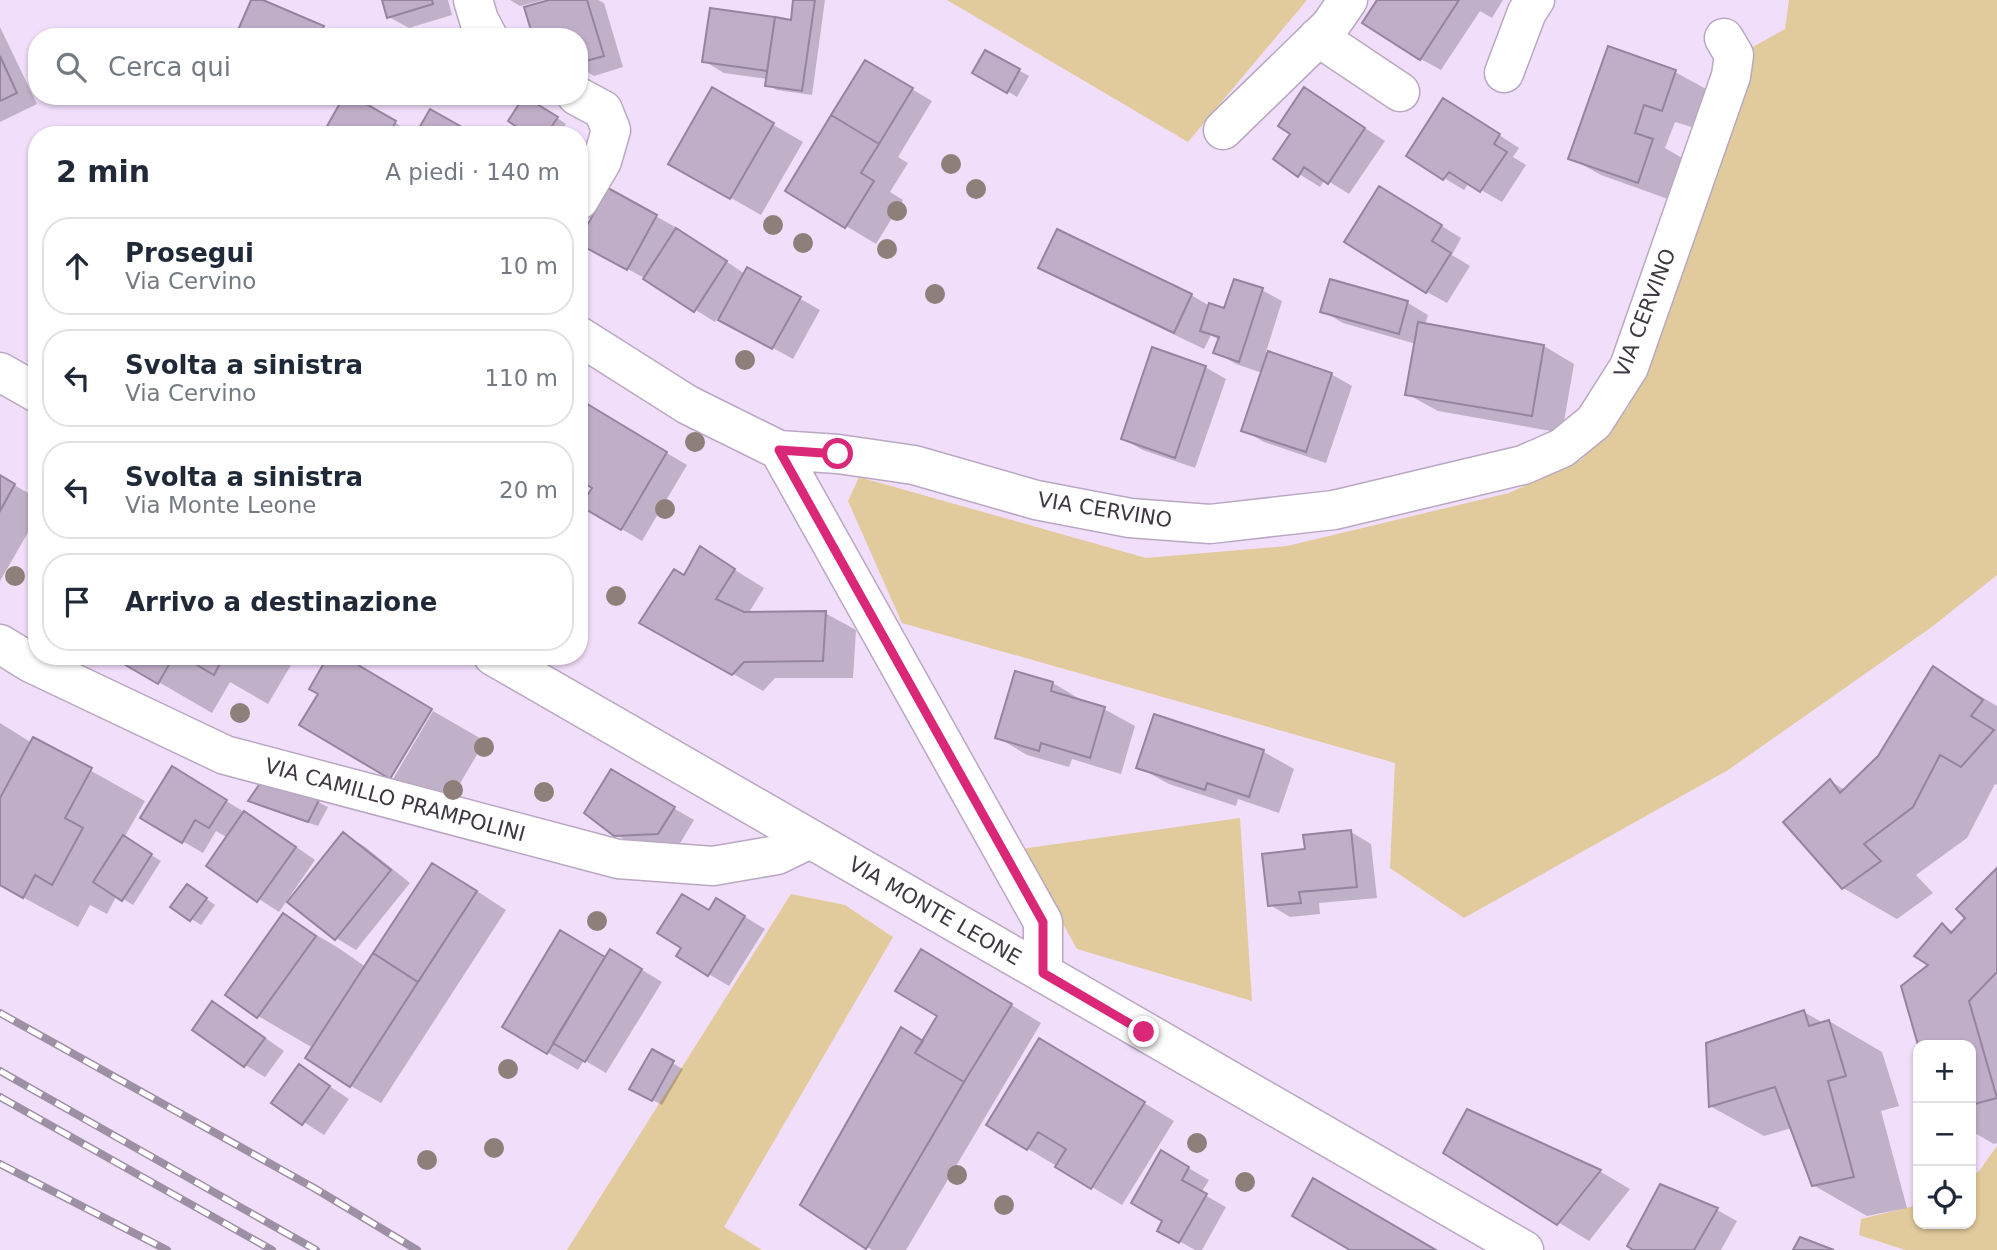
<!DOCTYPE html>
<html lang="it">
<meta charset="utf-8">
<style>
:root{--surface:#fff;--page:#f2f2f3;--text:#1f2937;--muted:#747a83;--line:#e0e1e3}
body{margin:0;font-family:"DejaVu Sans",sans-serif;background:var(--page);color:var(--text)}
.controls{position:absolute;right:21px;bottom:21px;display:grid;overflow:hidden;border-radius:14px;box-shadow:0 2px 5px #0004}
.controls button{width:63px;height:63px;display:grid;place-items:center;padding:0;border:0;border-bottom:2px solid var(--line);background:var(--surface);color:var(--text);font:35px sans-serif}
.stop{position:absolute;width:21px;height:21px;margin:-16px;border:5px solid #db2777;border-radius:50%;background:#fff}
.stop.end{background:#db2777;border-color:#fff;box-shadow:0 2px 7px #0008}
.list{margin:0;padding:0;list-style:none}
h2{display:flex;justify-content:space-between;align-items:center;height:91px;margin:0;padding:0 28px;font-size:30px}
h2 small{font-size:23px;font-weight:400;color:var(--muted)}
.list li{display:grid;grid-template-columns:46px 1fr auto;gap:21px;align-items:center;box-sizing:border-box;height:98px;margin:0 14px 14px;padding:0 14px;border:2px solid var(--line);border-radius:28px}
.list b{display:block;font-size:26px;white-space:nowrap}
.list p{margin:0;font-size:23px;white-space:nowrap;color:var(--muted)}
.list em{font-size:23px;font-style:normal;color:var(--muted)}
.icon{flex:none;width:38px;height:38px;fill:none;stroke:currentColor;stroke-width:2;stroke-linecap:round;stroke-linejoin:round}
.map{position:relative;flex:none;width:1997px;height:1250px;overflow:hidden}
.search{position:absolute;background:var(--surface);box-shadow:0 2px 5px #0004;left:28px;top:28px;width:560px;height:77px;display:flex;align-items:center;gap:18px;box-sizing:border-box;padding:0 24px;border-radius:28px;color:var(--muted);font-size:26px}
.panel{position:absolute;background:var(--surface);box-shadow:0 2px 5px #0004;left:28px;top:126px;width:560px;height:539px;border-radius:28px}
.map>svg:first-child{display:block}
.green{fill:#e1ca9c}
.shadow{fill:#0003}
.building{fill:#c0aec9;stroke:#95849e;stroke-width:2}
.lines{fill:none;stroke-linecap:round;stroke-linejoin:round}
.minor-casing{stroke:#b9a8c2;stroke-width:41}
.minor{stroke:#fff;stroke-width:38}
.rail-casing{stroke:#9d90a4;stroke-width:8}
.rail{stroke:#fff;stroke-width:5;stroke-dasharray:16;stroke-linecap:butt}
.tree{fill:#8f7f7b}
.route{stroke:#db2777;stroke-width:9}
.labels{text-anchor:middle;stroke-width:5;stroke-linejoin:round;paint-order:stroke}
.street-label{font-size:21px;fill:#3f3843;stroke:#fff}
</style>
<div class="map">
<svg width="1997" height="1250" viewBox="0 0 1997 1250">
<rect width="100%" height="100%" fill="#f1defa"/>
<path class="green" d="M947 0H1307L1188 142Z
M1789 0H1997V575L1933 626 1728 770 1464 918 1390 868 1395 763 902 623 848 501 859 477 1146 558 1287 546 1509 493 1581 460 1628 408 1749 49 1785 29Z
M1240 818 1252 1001 1077 949 1021 849Z
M791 894 845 905 893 937 724 1227 762 1250H567Z
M1997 1146V1250H1905L1859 1235 1861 1219 1918 1205V1224H1971V1177L1979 1171Z"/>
<path class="shadow" d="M253 0H258L323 28 339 37H237Z
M384 0H448L452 15 409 28 389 17Z
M510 0H544L520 6Z
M545 0H598L604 3 623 67 594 76 579 67V37H535L545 3Z
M795 0H825L812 95 777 90 767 85 768 79 724 73 704 61 711 10 792 22Z
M1379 0H1503L1492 18 1480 11 1441 70 1421 59Z
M0 27 37 104 0 122Z
M986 52 1029 76 1017 97 975 72Z
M866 62 932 101 898 157 908 163 890 192 903 200 876 244 787 190Z
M1675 72 1706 89 1692 127 1675 122 1665 148 1682 158 1668 199 1601 175 1570 158Z
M1305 89 1385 141 1349 194 1325 179 1320 187 1275 159 1293 133Z
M713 90 803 142 761 215 670 163Z
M349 96 416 135H324Z
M535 103 566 124 559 135H533Z
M1464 112 1519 148 1513 157 1526 165 1502 202 1469 183 1464 190 1444 178Z
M609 190 677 228 745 274 748 269 820 310 793 359 718 318 715 322 648 280 600 254Z
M1400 200 1461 238 1452 255 1470 266 1447 303 1427 292Z
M1040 267 1191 295 1210 306 1225 310 1262 290 1282 301 1266 352 1331 374 1352 386 1326 463 1264 442 1243 430 1262 373 1236 364 1215 352 1219 340 1211 335 1204 349 1071 285Z
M1408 303 1428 315 1425 325 1544 346 1574 364 1562 433 1438 411 1407 394 1416 344 1343 323 1322 311Z
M1205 367 1226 379 1195 468 1143 450 1123 439Z
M579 401 687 465 642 541 583 506 594 487Z
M0 477 37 498V517L0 581Z
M701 549 764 588 748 614 825 613 856 630 853 678H775L763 691 642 622 685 577Z
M114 656H288L294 660 268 704 230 682 212 713Z
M1933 668 1997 706V785L1995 784 1967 838 1916 875 1933 893 1897 919 1843 888 1830 781 1845 790 1880 757Z
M1053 683 1083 701 1104 709 1135 726 1121 774 1072 759 1069 767 1027 755 997 737Z
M433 711 485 741 445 809 393 779Z
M1155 716 1264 752 1294 769 1279 813 1238 799 1236 806 1169 784 1138 767Z
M0 723 32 743 34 739 145 801 124 838 161 861 133 905 117 895 107 914 90 905 78 927 0 885Z
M611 772 694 820 679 845 636 846 615 834Z
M193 780 265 825 315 860 279 912 208 866 228 838 216 831 203 853 143 818Z
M261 784 318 802 328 807 318 826 260 806 251 800Z
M1351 832 1371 844 1377 898 1319 903 1320 914 1290 917 1270 905 1307 851Z
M343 834 364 846 410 883 356 950 336 938Z
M1997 871V1143L1994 1144 1971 1131V1045H1920L1903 987 1931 965 1942 925 1954 932 1967 918Z
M463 882 506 910 381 1103 351 1086 313 1048 258 1016 227 994 284 916 337 947 366 967Z
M197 892 215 905 201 925 173 907Z
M710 912H737L765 929 729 986 678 956Z
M561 933 606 959 611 951 662 982 606 1073 584 1060 578 1070 547 1052Z
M952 969 1041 1023 906 1250H872L802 1205 924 1042 940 1016Z
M213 1003 233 1015 284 1051 265 1077 245 1065Z
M1804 1012 1823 1023 1829 1021 1882 1052 1899 1106 1881 1111 1907 1208 1867 1216 1813 1185 1792 1128 1764 1136 1710 1106Z
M652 1052 683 1069 662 1105 632 1089Z
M1070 1058 1174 1121 1122 1205 988 1125Z
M299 1066 349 1099 324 1135 274 1103Z
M1468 1112 1601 1172 1630 1189 1589 1241 1445 1153Z
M1161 1152 1209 1180 1201 1193 1226 1207 1202 1250H1195L1159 1230 1164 1220Z
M1717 1210 1737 1221 1721 1250H1637Z"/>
<path class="building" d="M251 0H263L324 26 319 37H235Z
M382 0H432L433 4 387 18Z
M549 0H587L604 56 579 63V37H564L563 32 548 37H533L524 7Z
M793 0H815L802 91 765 86 775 17 791 20Z
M1377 0H1459L1420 60 1362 23Z
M710 8 775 17 767 71 702 62Z
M1608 46 1676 70 1662 111 1644 105 1635 133 1653 139 1638 183 1568 159Z
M985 50 1020 69 1007 93 972 73Z
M0 56 17 93 0 101Z
M865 60 913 88 879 144 831 115Z
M712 87 774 123 730 199 668 164Z
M1304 87 1365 128 1328 184 1304 167 1298 177 1273 159 1290 134 1278 126Z
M344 96H352L396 121 389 135H322Z
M524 96 558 117 546 135H529L508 121Z
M1443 98 1500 134 1494 144 1507 152 1480 192 1449 172 1443 180 1406 156Z
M430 109 476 135H415Z
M831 115 879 144 861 173 874 181 845 228 785 191Z
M1379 186 1442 225 1432 241 1451 253 1426 293 1344 242Z
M608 188 657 215 627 270 579 244V240Z
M676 228 727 261 694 312 643 279Z
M1057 229 1192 294 1174 333 1038 268Z
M747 267 801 297 772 349 718 320Z
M1234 279 1263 288 1239 362 1213 353 1219 337 1200 331 1209 303 1224 308Z
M1330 279 1408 301 1399 334 1320 312Z
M1418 322 1544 345 1532 416 1405 395Z
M1152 347 1206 366 1175 458 1121 439Z
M1268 351 1332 373 1306 452 1241 431Z
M579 399 667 452 621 530 580 506 592 488 579 480Z
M0 475 15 484 0 511Z
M700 546 735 569 716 599 744 612 826 611 823 661 744 662 732 675 639 623 674 569 684 575Z
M110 656H174L158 684Z
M182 656H224L214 675Z
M328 656H343L432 709 390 779 299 725 318 694 309 689Z
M1933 666 1983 700 1971 716 1994 730 1961 767 1940 755 1913 807 1864 844 1881 861 1842 889 1783 822 1830 779 1840 793 1878 756Z
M1015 671 1053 682 1051 691 1105 707 1090 758 1041 743 1039 751 995 738Z
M1154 714 1264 750 1249 797 1207 783 1205 790 1136 768Z
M33 737 92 768 65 818 83 828 52 885 35 875 23 898 0 885V798Z
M172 766 227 800 209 828 195 820 182 843 140 818Z
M611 769 675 807 658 834 614 836 584 813Z
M261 782 319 800 308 822 248 801Z
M244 811 296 847 257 902 206 866Z
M1351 830 1357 887 1299 892 1301 903 1268 906 1262 854 1305 849 1303 835Z
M343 832 391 870 335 940 287 902Z
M123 835 152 854 122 901 93 882Z
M432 863 477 891 418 982 373 953Z
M1997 868V972L1969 1001 1997 1098 1971 1105V1045H1918L1901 986 1928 965 1914 956 1942 923 1951 933 1965 918 1956 909Z
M187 884 207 898 190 921 170 907Z
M682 894 709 910 716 898 745 916 708 976 676 956 681 948 657 933Z
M283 913 316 936 257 1018 225 995Z
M560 930 605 957 547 1054 502 1027Z
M610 949 642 969 585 1062 553 1043Z
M921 949 1012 1004 964 1082 915 1053 937 1016 895 991Z
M373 953 418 982 350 1087 305 1058Z
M212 1001 265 1038 244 1067 192 1030Z
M1804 1010 1809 1026 1829 1020 1846 1076 1828 1081 1854 1177 1812 1186 1775 1087 1709 1107 1706 1043Z
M901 1027 923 1041 915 1053 964 1082 866 1249 800 1205Z
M1039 1038 1145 1102 1091 1189 1055 1167 1066 1149 1038 1132 1027 1150 986 1125Z
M652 1049 674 1061 652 1101 629 1089Z
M299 1064 330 1086 302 1125 271 1103Z
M1467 1109 1601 1170 1557 1225 1443 1153Z
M1161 1150 1189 1167 1182 1180 1207 1194 1179 1243 1157 1231 1162 1221 1131 1203Z
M1313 1178 1436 1250H1350L1292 1216Z
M1660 1184 1718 1208 1694 1250H1633L1627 1246Z
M1800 1237 1834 1250H1793Z"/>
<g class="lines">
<defs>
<path id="minor" d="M473 0 479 20 488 37
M1318 37 1400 92
M1504 73 1527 12 1535 0
M577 96 603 110 611 130 602 161 579 200
M1223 130 1330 26 1348 0
M579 336 688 405 779 450
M0 372 37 393
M0 644 31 663 225 755 618 859 713 866 777 855 810 839
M493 656 1524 1250
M1043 973V922L779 450 838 454 914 465 1036 500 1130 518 1210 524 1334 510 1523 465 1562 448 1594 422 1629 367 1731 76 1734 55 1724 38"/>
</defs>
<use href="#minor" class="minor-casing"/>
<use href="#minor" class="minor"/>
<defs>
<path id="rail" d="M0 1013 314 1188 417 1250
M0 1071 316 1250
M0 1097 272 1250
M0 1164 167 1250"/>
</defs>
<use href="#rail" class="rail-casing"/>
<use href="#rail" class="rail"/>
</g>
<g class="tree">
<circle cx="951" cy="164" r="10"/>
<circle cx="976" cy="189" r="10"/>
<circle cx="897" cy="211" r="10"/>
<circle cx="773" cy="225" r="10"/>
<circle cx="803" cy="243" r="10"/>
<circle cx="887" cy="249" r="10"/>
<circle cx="935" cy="294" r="10"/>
<circle cx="745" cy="360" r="10"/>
<circle cx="695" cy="442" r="10"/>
<circle cx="665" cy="509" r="10"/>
<circle cx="15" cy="576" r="10"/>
<circle cx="616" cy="596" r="10"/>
<circle cx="240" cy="713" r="10"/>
<circle cx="484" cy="747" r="10"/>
<circle cx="453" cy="790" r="10"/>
<circle cx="544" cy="792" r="10"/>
<circle cx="597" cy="921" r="10"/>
<circle cx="508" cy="1069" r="10"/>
<circle cx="1197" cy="1143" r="10"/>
<circle cx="494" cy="1148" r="10"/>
<circle cx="427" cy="1160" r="10"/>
<circle cx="957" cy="1175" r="10"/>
<circle cx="1245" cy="1182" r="10"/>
<circle cx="1004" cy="1205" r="10"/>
</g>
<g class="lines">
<path class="route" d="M838 454 779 450 1043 922V973L1144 1032"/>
</g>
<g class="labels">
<g class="street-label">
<text transform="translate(1645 313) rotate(-69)" y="7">VIA CERVINO</text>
<text transform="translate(1105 510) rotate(9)" y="7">VIA CERVINO</text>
<text transform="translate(395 800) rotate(15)" y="7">VIA CAMILLO PRAMPOLINI</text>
<text transform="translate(935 911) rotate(30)" y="7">VIA MONTE LEONE</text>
</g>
</g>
</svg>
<div class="controls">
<button>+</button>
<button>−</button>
<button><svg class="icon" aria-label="locate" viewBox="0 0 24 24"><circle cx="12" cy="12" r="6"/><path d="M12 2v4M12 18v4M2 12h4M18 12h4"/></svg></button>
</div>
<div class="stop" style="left:838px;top:454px"></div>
<div class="stop end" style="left:1144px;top:1032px"></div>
<div class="search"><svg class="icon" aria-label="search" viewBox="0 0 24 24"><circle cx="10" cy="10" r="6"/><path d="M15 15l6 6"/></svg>Cerca qui</div>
<section class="panel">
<h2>2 min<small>A piedi · 140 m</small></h2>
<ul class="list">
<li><svg class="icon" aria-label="ahead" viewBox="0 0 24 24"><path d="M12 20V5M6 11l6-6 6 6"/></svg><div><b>Prosegui</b><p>Via Cervino</p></div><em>10 m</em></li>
<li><svg class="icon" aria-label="left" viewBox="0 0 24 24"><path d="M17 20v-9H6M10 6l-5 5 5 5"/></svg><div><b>Svolta a sinistra</b><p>Via Cervino</p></div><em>110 m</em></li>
<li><svg class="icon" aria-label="left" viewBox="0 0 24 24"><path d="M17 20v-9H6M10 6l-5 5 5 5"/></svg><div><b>Svolta a sinistra</b><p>Via Monte Leone</p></div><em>20 m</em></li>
<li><svg class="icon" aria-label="arrive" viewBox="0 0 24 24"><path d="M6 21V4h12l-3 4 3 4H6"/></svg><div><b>Arrivo a destinazione</b></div></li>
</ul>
</section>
</div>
